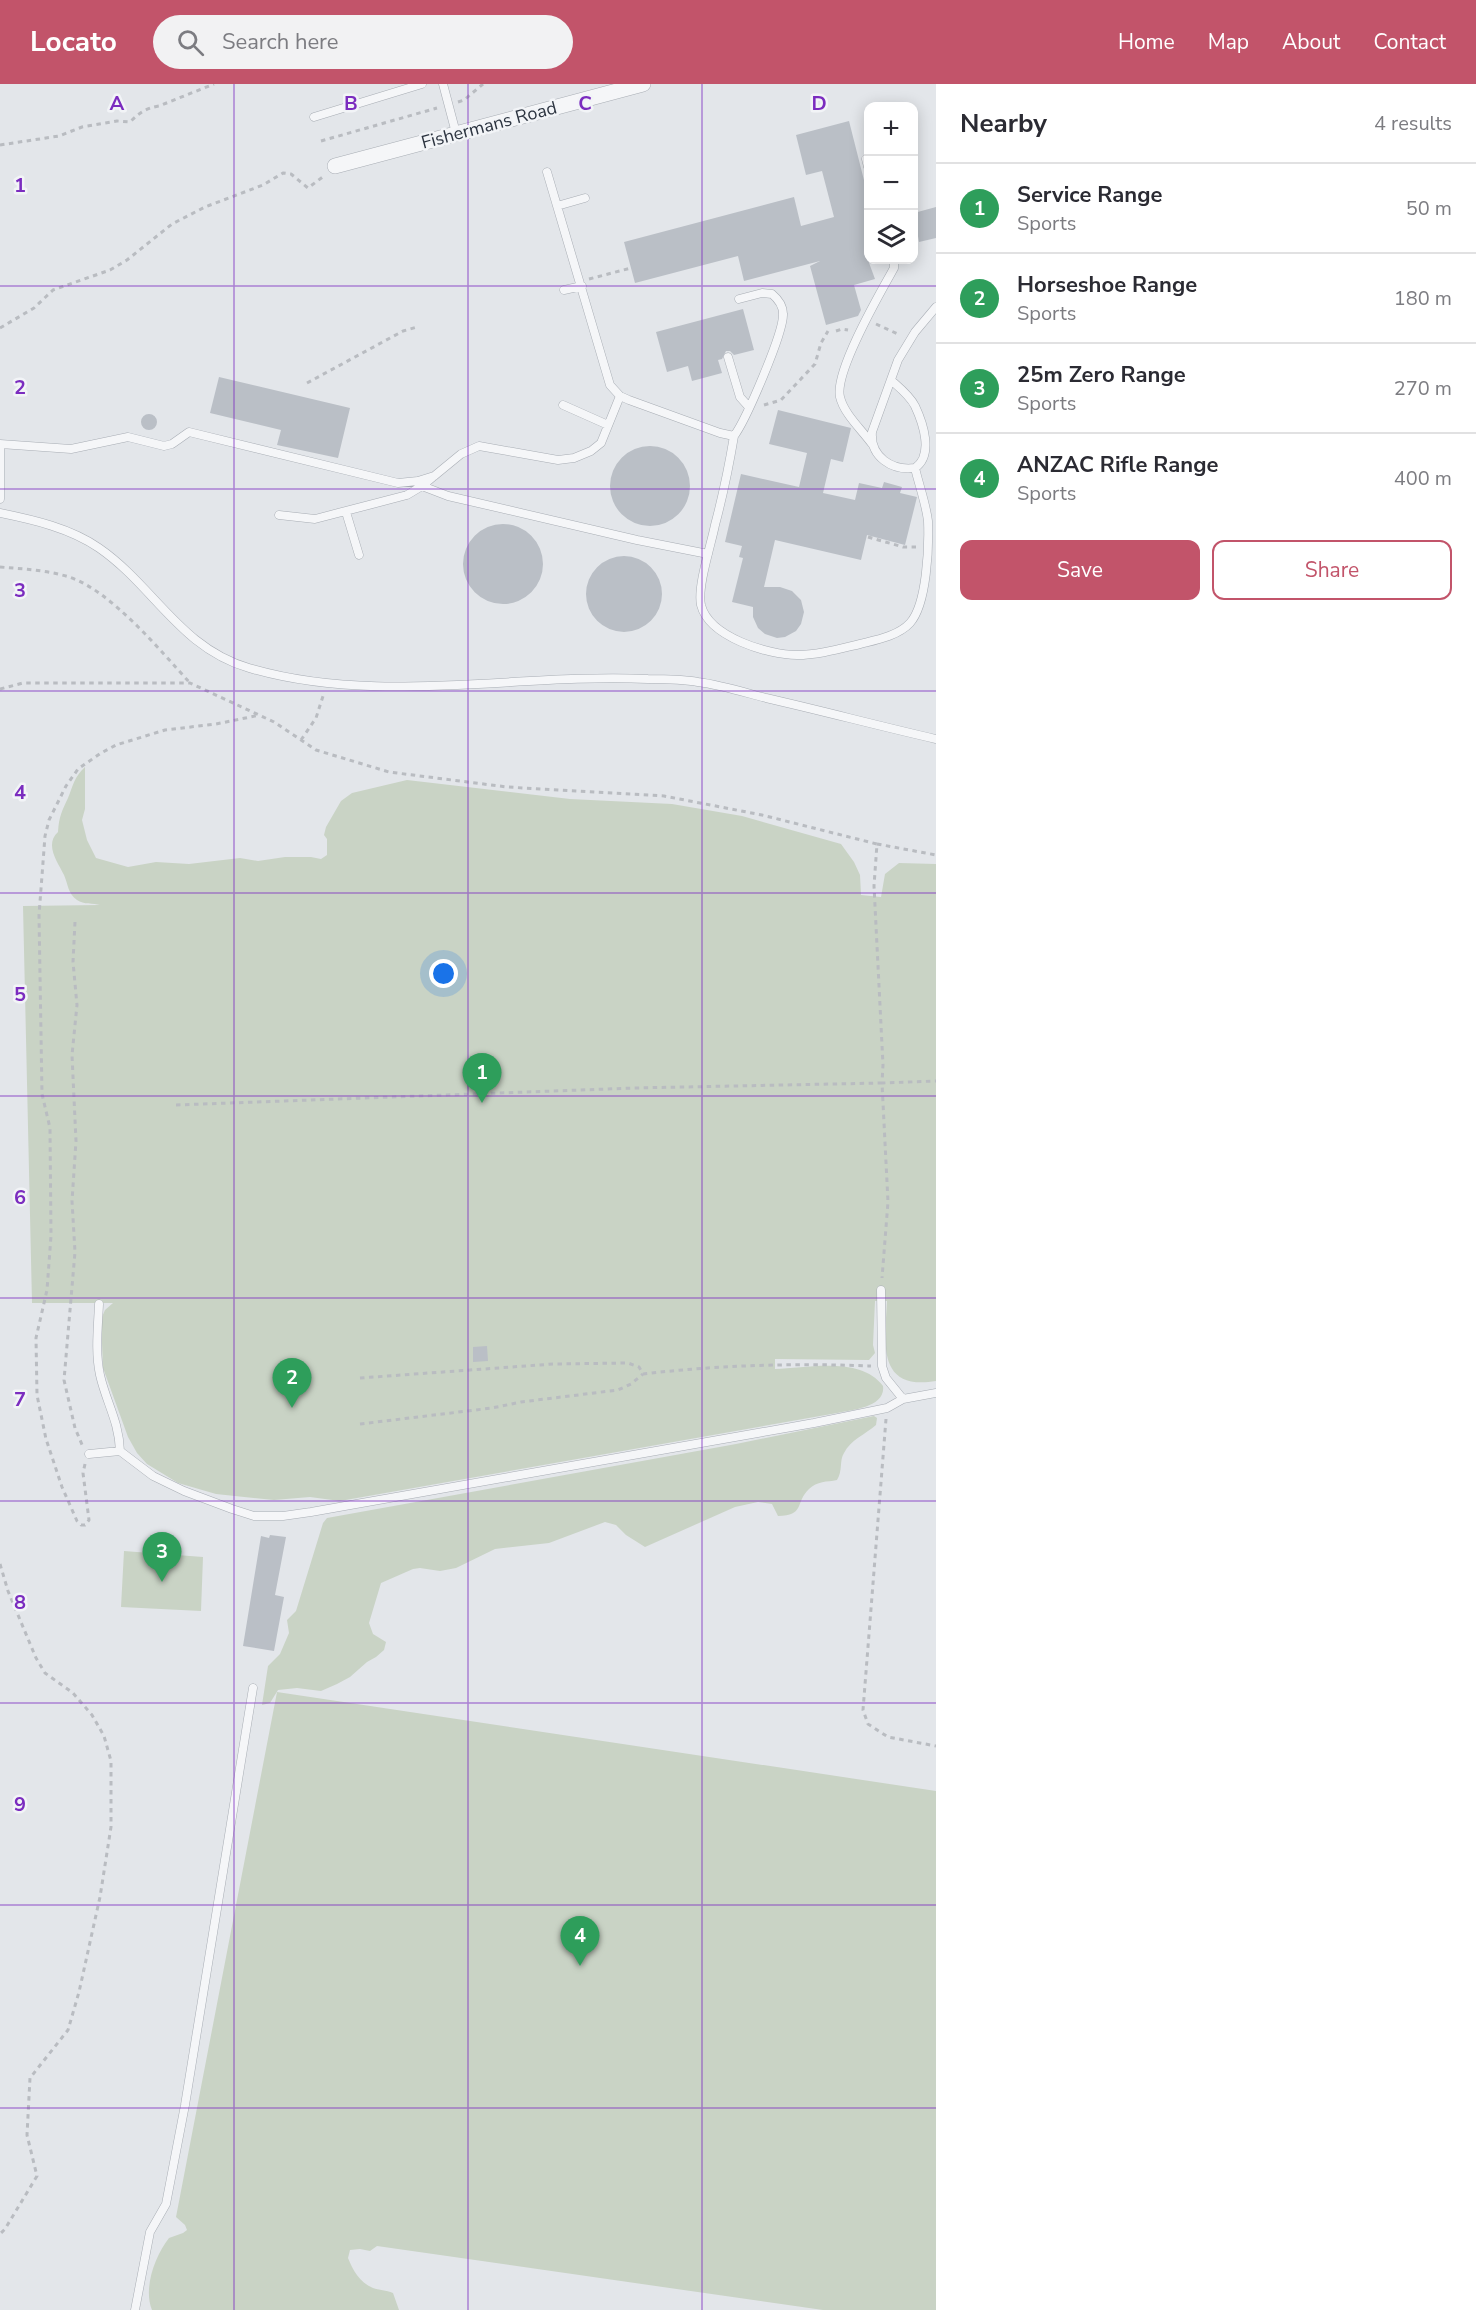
<!DOCTYPE html>
<meta charset="utf-8">
<style>
:root{--surface:#fff;--page:#f2f2f3;--text:#2b2b33;--muted:#7c7c81;--line:#e1e1e2;--accent:#c2546a}
body{margin:0;font-family:"Nunito Sans",sans-serif;background:var(--page);color:var(--text)}
.controls{position:absolute;right:18px;top:18px;display:grid;overflow:hidden;border-radius:12px;box-shadow:0 3px 15px #0003}
.controls button{width:54px;height:54px;display:grid;place-items:center;padding:0;border:0;border-bottom:2px solid var(--line);background:var(--surface);color:var(--text);font:30px sans-serif}
.you{position:absolute;left:444px;top:890px;width:21px;height:21px;margin:-15px;border:4px solid #fff;border-radius:50%;background:#1a73e8;box-shadow:0 0 0 9px #1a73e833}
.badge{display:grid;place-items:center;width:39px;height:39px;border-radius:50%;background:var(--accent);color:#fff;font-size:20px;font-weight:700}
.pin{position:absolute;translate:-50% -50px;filter:drop-shadow(0 2px 3px #0008)}
.pin::after{content:'';position:absolute;top:32px;width:21px;height:18px;background:inherit;clip-path:polygon(0 0,100% 0,50% 100%)}
.list{margin:0;padding:0;list-style:none}
h2{display:flex;justify-content:space-between;align-items:center;height:78px;margin:0;padding:0 24px;font-size:26px}
h2 small{font-size:20px;font-weight:400;color:var(--muted)}
.list li{display:grid;grid-template-columns:39px 1fr auto;gap:18px;align-items:center;box-sizing:border-box;height:90px;padding:0 24px;border-top:2px solid var(--line)}
.list b{display:block;font-size:22px;white-space:nowrap}
.list p{margin:0;font-size:20px;white-space:nowrap;color:var(--muted)}
.list em{font-size:20px;font-style:normal;color:var(--muted)}
.actions{display:flex;gap:12px;padding:18px 24px}
.actions a{flex:1;padding:14px 0;border:2px solid var(--accent);border-radius:12px;text-align:center;font-size:21px;color:var(--accent)}
.actions .main{background:var(--accent);color:#fff}
.icon{flex:none;width:33px;height:33px;fill:none;stroke:currentColor;stroke-width:2;stroke-linecap:round;stroke-linejoin:round}
.map{position:relative;flex:none;width:936px;height:2226px;overflow:hidden}
header{display:flex;align-items:center;gap:36px;box-sizing:border-box;height:84px;padding:0 30px;background:var(--accent);color:#fff}
header strong{font-size:28px}
nav{display:flex;gap:33px;margin-inline-start:auto;font-size:21px}
.search{width:420px;height:54px;background:var(--page);display:flex;align-items:center;gap:15px;box-sizing:border-box;padding:0 21px;border-radius:33px;color:var(--muted);font-size:22px}
main{display:flex}
aside{flex:1;background:var(--surface)}
.map>svg:first-child{display:block}
.green{fill:#c9d3c5}
.building{fill:#babfc6}
.lines{fill:none;stroke-linecap:round;stroke-linejoin:round}
.lane-casing{stroke:#a8adb4;stroke-width:9}
.street-casing{stroke:#a8adb4;stroke-width:16}
.path{stroke:#b9bcc1;stroke-width:3;stroke-dasharray:4.5 4.5;stroke-linecap:butt}
.lane{stroke:#f5f6f8;stroke-width:8}
.street{stroke:#f5f6f8;stroke-width:15}
.grid{fill:none;stroke:#7b2cbf;stroke-width:1.5;stroke-opacity:0.55}
.labels{text-anchor:middle;stroke-width:5;stroke-linejoin:round;paint-order:stroke}
.street-label{font-size:18px;fill:#2c3440;stroke:#f2f4f7}
.grid-label{font-size:20px;text-anchor:middle;font-weight:bold;fill:#7b2cbf;stroke:#f2f4f7;stroke-width:5;stroke-linejoin:round;paint-order:stroke}
</style>
<header>
<strong>Locato</strong>
<div class="search"><svg class="icon" aria-label="search" viewBox="0 0 24 24"><circle cx="10" cy="10" r="6"/><path d="M15 15l6 6"/></svg>Search here</div>
<nav><a>Home</a><a>Map</a><a>About</a><a>Contact</a></nav>
</header>
<main>
<div class="map">
<svg width="936" height="2226" viewBox="0 0 936 2226">
<rect width="100%" height="100%" fill="#e3e6ea"/>
<path class="green" d="M85 683V725L82 736 87 756 96 774 128 783 156 778 189 780 240 774 258 777 285 773H311L321 775 327 771V755L324 751 326 743 341 717 352 709 407 696 570 715 672 720 742 732 841 760 854 778 860 791 861 811 881 813 885 790 899 779 936 780V1297C876 1307 885 1258 887 1217H875L873 1261 875 1269 869 1276 775 1275V1285C808 1284 861 1272 883 1302 886 1323 852 1326 837 1329L340 1417 310 1413 274 1416 216 1410 178 1399 147 1380 137 1369 128 1353 103 1284 101 1235 105 1226 113 1219H32L23 822 100 821C93 819 84 821 77 816 68 810 68 800 64 791 58 778 44 761 58 748 59 732 62 727 68 714 73 702 74 693 85 683Z
M874 1332 877 1334 876 1341C866 1350 850 1356 844 1369 839 1377 843 1387 837 1396 827 1398 817 1397 809 1405 795 1418 805 1432 778 1432L772 1420 758 1418 735 1423 645 1463 626 1451 616 1441 605 1438 549 1459 495 1465 456 1484 440 1487 420 1484 413 1485 381 1499 369 1539 373 1550 386 1558 384 1566 376 1573 367 1578 350 1593 337 1600 321 1607 297 1604 278 1606 270 1619 262 1621 268 1582 280 1570 289 1549 287 1536 296 1527 323 1439 327 1434 736 1360Z
M124 1467 203 1473 201 1527 121 1523Z
M277 1608 936 1707V2226H823L377 2162 370 2167 360 2165 350 2166 348 2174C353 2186 359 2198 373 2204 379 2206 386 2206 393 2209L399 2226H152C143 2204 155 2172 169 2154L183 2149 187 2146 185 2141 176 2133Z"/>
<path class="building" d="M849 37 868 112V176L875 195 854 201 861 226 858 232 826 241 810 182 820 177 744 197 738 172 635 199 624 158 794 113 801 142 834 133 822 87 806 91 796 51Z
M936 123V154L919 158 914 129Z
M743 225 754 266 734 271 730 267H726L722 275 718 276 722 289 692 297 688 282 667 288 656 248Z
M219 293 350 324 338 374 277 361 281 346 210 329Z
M778 326 851 344 843 378 831 375 823 409 855 416 859 399 882 404 884 398 902 403 900 409 917 413 905 461 867 451 861 476 775 456 764 503H780L792 507 801 516 804 528 801 540 796 547 785 553 777 554 765 550 758 544 753 533V523L732 518 743 474 739 473 742 462 725 458 741 390 799 403 807 369 769 360Z
M141 338a8 8 0 1 1 16 0a8 8 0 1 1-16 0Z
M610 402a40 40 0 1 1 80 0a40 40 0 1 1-80 0Z
M463 480a40 40 0 1 1 80 0a40 40 0 1 1-80 0Z
M586 510a38 38 0 1 1 76 0a38 38 0 1 1-76 0Z
M487 1262 488 1277 473 1278V1263Z
M270 1451 286 1453 275 1511 284 1513 274 1567 243 1562 261 1452 269 1454Z"/>
<g class="lines">
<defs>
<path id="lane" d="M443 0 456 49
M314 33 422 0
M866 75 868 83
M547 88 610 301 620 312 629 316 720 349 734 352C729 382 723 411 715 441 711 461 697 503 701 521 709 553 768 571 797 571 818 571 839 565 860 560 876 556 898 552 910 539 927 520 929 463 928 437 926 420 919 401 915 384
M557 122 585 114
M564 206 582 202
M728 273 740 313 748 322
M892 297C900 304 910 312 915 322 923 339 934 371 915 384 892 387 870 373 872 348L898 276 915 248 936 223
M563 321 608 341
M734 352C746 336 784 248 783 230 783 222 778 215 772 210L762 209 739 215
M0 360 71 365 128 353 164 362 172 360 189 348 398 399 418 397 434 392
M872 360C862 346 844 330 840 313 834 288 880 209 894 184V176
M422 402 448 412 637 456 708 470
M0 415V360
M346 428 359 471
M0 429C34 436 70 444 99 464 154 502 180 564 249 584 378 622 516 589 648 595 664 595 682 595 698 598 721 601 743 608 766 614 823 627 879 642 936 655
M279 431 315 435 407 411 422 402 461 370 479 362 558 376 574 374 591 367 601 359 620 312
M881 1206 882 1282 886 1294 903 1315
M99 1220C98 1243 95 1268 100 1291 106 1318 119 1337 120 1367L153 1392 184 1407 232 1425 254 1432H283L311 1428 814 1339 887 1324 903 1315 936 1309
M89 1370 120 1367
M135 2226 150 2148 166 2120 185 2021 253 1604"/>
<path id="street" d="M335 82 643 0"/>
</defs>
<use href="#lane" class="lane-casing"/>
<use href="#street" class="street-casing"/>
<path class="path" d="M458 18 464 16 483 0
M321 57 437 24
M0 61 59 52 82 43 117 37 130 38C139 29 146 24 159 22L214 0
M914 149 916 148
M589 195 631 184
M876 240 900 251
M0 244 34 224 53 206 110 186 127 176 172 140 205 123 263 101 283 89 291 90 308 104 324 92
M836 247 842 245 848 246
M307 299 403 247 417 243
M764 321 781 316 815 280 821 259 828 247
M868 453 903 463H916
M0 483C23 485 47 486 69 493 110 506 160 566 190 599
M0 605 23 599H190L274 638 316 666 389 688 507 703 664 712 762 731 877 760 874 802 883 981 882 999 936 997
M301 656 316 634 324 609
M877 760 936 771
M75 838 73 878 77 921 72 971 76 1057 72 1117 75 1168 64 1296 75 1344 83 1363
M176 1021 634 1004 882 999 888 1118 882 1194
M360 1294 553 1280 628 1279 639 1283 643 1290C719 1281 795 1279 871 1282
M886 1335 863 1626 868 1640 888 1653 936 1662
M360 1340 492 1324 521 1318 618 1306 631 1300 643 1290
M85 1380 83 1389 89 1436 85 1441H81L77 1437 62 1403 46 1355 37 1311 36 1254 47 1206 51 1152 50 1044 42 1010 39 831 45 752 49 736 66 702 78 685 101 669 116 661 165 646 216 640 260 631
M0 1480 8 1507 36 1574 45 1589 73 1609 92 1631 104 1652 111 1677V1743L100 1813 79 1908 68 1946 30 1994 27 2051 37 2092 5 2145 0 2150"/>
<use href="#lane" class="lane"/>
<use href="#street" class="street"/>
</g>
<path class="grid" d="M234 0V2226M468 0V2226M702 0V2226M0 202H936M0 405H936M0 607H936M0 809H936M0 1012H936M0 1214H936M0 1417H936M0 1619H936M0 1821H936M0 2024H936"/>
<g class="labels">
<g class="street-label">
<text transform="translate(489 41) rotate(-15)" y="6">Fishermans Road</text>
</g>
</g>
<g class="grid-label">
<text x="117" y="26">A</text>
<text x="351" y="26">B</text>
<text x="585" y="26">C</text>
<text x="819" y="26">D</text>
<text x="20" y="108">1</text>
<text x="20" y="310">2</text>
<text x="20" y="513">3</text>
<text x="20" y="715">4</text>
<text x="20" y="917">5</text>
<text x="20" y="1120">6</text>
<text x="20" y="1322">7</text>
<text x="20" y="1525">8</text>
<text x="20" y="1727">9</text>
</g>
</svg>
<div class="controls">
<button>+</button>
<button>−</button>
<button><svg class="icon" aria-label="layers" viewBox="0 0 24 24"><path d="M12 4l9 5-9 5-9-5zM3 14l9 5 9-5"/></svg></button>
</div>
<div class="you"></div>
<div class="pin badge" style="left:482px;top:1019px;background:#2e9e5b">1</div>
<div class="pin badge" style="left:292px;top:1324px;background:#2e9e5b">2</div>
<div class="pin badge" style="left:162px;top:1498px;background:#2e9e5b">3</div>
<div class="pin badge" style="left:580px;top:1882px;background:#2e9e5b">4</div>
</div>
<aside>
<h2>Nearby<small>4 results</small></h2>
<ul class="list">
<li><span class="badge" style="background:#2e9e5b">1</span><div><b>Service Range</b><p>Sports</p></div><em>50 m</em></li>
<li><span class="badge" style="background:#2e9e5b">2</span><div><b>Horseshoe Range</b><p>Sports</p></div><em>180 m</em></li>
<li><span class="badge" style="background:#2e9e5b">3</span><div><b>25m Zero Range</b><p>Sports</p></div><em>270 m</em></li>
<li><span class="badge" style="background:#2e9e5b">4</span><div><b>ANZAC Rifle Range</b><p>Sports</p></div><em>400 m</em></li>
</ul>
<div class="actions"><a class="main">Save</a><a>Share</a></div>
</aside>
</main>
